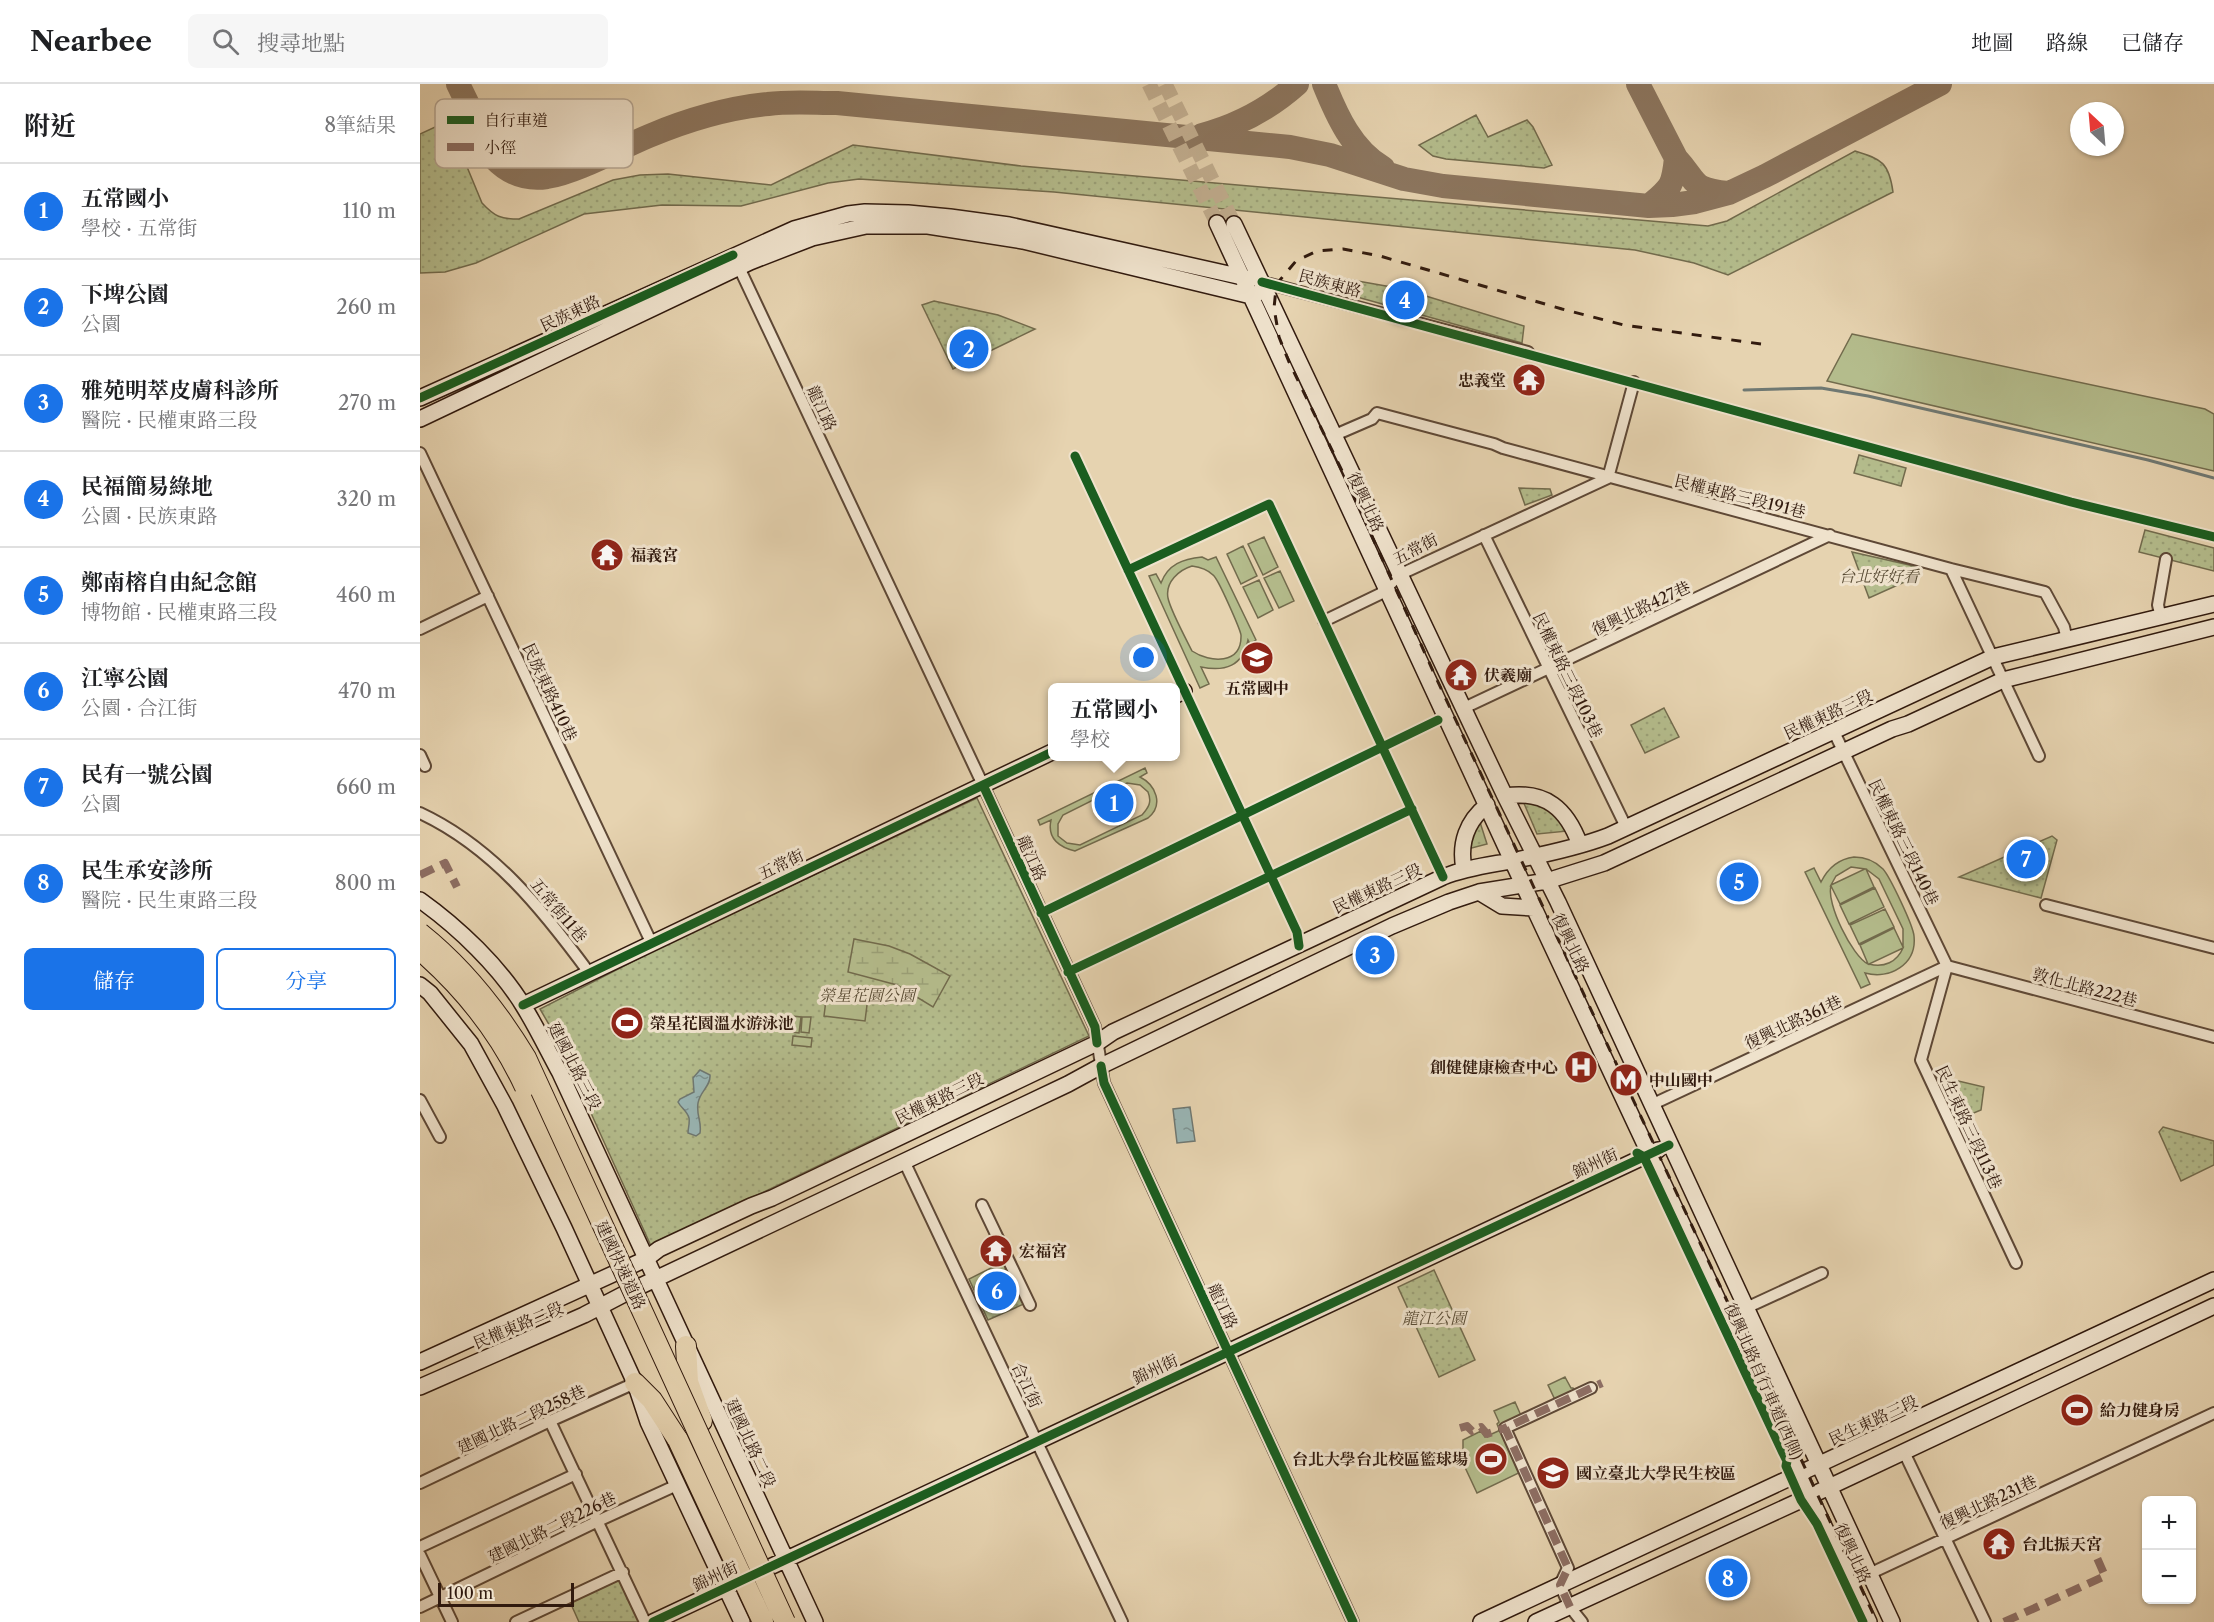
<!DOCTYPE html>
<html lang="zh-TW">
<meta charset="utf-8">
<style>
:root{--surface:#fff;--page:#f6f6f6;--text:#202124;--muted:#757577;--line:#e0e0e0;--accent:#1a73e8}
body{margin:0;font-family:"Libre Caslon Text","Noto Serif TC",serif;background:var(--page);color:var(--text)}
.controls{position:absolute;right:18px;bottom:18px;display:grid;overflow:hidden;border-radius:9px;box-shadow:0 2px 4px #0004}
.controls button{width:54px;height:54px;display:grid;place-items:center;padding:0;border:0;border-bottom:2px solid var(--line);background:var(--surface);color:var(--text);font:30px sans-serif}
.compass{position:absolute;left:1650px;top:18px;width:54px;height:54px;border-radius:50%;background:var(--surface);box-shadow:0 2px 4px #0004;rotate:334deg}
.scale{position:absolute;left:18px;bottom:15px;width:136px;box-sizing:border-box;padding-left:6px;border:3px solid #311a0e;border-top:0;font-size:16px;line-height:21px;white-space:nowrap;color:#311a0e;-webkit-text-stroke:4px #efe2cc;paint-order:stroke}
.you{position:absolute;left:724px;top:574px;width:21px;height:21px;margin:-15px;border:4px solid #fff;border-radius:50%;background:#1a73e8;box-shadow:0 0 0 9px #1a73e833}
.badge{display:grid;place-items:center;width:39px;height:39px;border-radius:50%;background:var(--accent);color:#fff;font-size:20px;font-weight:700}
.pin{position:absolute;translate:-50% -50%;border:3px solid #fff;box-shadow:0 2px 6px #0006}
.popup{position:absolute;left:628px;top:599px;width:132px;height:78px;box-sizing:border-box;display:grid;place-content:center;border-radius:9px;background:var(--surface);filter:drop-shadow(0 2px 4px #0005);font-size:20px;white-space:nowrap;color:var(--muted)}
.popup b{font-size:22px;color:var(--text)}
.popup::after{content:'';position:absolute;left:50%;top:100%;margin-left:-12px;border:12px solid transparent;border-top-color:var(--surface)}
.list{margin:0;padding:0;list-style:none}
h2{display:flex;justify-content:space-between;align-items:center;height:78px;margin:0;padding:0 24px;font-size:26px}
h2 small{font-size:20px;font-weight:400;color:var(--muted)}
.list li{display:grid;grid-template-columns:39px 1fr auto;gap:18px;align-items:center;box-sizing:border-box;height:96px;padding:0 24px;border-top:2px solid var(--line)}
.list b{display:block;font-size:22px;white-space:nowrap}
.list p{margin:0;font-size:20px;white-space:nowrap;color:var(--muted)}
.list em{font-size:20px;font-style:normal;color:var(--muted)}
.actions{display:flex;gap:12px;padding:18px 24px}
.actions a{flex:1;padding:14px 0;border:2px solid var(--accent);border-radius:9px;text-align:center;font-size:21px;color:var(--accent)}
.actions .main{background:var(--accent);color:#fff}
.icon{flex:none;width:33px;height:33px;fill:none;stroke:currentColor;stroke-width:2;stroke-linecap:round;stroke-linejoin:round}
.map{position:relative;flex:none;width:1794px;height:1538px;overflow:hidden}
header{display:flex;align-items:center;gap:36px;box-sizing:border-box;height:84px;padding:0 30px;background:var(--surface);border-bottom:2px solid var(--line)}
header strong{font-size:28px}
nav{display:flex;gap:33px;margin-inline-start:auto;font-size:21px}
.search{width:420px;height:54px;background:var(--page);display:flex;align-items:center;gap:15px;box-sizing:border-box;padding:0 21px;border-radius:9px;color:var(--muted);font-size:22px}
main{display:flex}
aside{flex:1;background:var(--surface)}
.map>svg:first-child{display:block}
.grass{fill:url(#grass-dots);stroke:#726b4d;stroke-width:1.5}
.wetland{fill:url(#wetland-marsh);stroke:#726b4d;stroke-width:1.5}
.garden{fill:#b4bc8c;stroke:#726b4d;stroke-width:1.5;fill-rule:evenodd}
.water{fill:url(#water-ripples);stroke:#6f7872;stroke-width:1.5}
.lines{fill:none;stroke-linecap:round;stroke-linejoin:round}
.stream{stroke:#6f7872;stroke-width:3}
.taxiway{stroke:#8c765f;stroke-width:24}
.secondary-tunnel{stroke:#c2ae90;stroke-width:15;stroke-dasharray:15 8;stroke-linecap:butt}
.street-casing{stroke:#5e4836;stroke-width:14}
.secondary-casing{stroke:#311a0e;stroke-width:18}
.highway-casing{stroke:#311a0e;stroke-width:22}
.street{stroke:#efe2cc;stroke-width:10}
.secondary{stroke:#efe2cc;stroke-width:15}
.highway{stroke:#e6d3b0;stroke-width:20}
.rail{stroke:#311a0e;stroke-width:3;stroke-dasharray:10 10;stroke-linecap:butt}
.highway-bridge-casing{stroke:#311a0e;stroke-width:22;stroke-linecap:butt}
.highway-bridge{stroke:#e6d3b0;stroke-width:20}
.quiet{stroke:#8d6e63;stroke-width:8;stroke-dasharray:15 8;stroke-linecap:butt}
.cycleway-casing{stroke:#efe2cc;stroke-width:13}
.cycleway{stroke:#1b5e20;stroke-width:9}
.labels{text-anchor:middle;stroke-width:6;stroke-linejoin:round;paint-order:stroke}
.street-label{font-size:16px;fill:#311a0e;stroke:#efe2cc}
.poi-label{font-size:16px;font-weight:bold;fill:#311a0e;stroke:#efe2cc;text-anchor:start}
.park-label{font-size:16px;font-style:italic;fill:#584b34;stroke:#efe2cc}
.key{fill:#efe2cc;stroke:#b6a693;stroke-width:1.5}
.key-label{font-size:16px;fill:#311a0e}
</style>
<header>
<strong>Nearbee</strong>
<div class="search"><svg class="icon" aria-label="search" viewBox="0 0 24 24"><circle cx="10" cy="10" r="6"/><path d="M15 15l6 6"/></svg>搜尋地點</div>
<nav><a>地圖</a><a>路線</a><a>已儲存</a></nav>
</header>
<main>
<aside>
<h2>附近<small>8筆結果</small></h2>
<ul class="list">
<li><span class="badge">1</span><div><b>五常國小</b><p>學校 · 五常街</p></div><em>110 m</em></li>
<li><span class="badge">2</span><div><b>下埤公園</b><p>公園</p></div><em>260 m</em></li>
<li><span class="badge">3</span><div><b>雅苑明萃皮膚科診所</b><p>醫院 · 民權東路三段</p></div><em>270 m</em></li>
<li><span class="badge">4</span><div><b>民福簡易綠地</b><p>公園 · 民族東路</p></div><em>320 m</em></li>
<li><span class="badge">5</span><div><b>鄭南榕自由紀念館</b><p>博物館 · 民權東路三段</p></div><em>460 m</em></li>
<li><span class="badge">6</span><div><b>江寧公園</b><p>公園 · 合江街</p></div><em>470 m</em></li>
<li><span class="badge">7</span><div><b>民有一號公園</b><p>公園</p></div><em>660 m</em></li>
<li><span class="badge">8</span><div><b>民生承安診所</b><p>醫院 · 民生東路三段</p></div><em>800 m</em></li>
</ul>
<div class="actions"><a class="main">儲存</a><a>分享</a></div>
</aside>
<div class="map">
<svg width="1794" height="1538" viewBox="0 0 1794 1538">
<defs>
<pattern id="grass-dots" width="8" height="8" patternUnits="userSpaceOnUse" patternTransform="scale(1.5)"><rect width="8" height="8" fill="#b4bc8c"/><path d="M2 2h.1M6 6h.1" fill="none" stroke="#9ba178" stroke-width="1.8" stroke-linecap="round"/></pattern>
<pattern id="wetland-marsh" width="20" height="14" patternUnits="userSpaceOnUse" patternTransform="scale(1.5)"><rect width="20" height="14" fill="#b4bc8c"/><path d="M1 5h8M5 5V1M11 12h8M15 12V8" fill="none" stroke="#9ba178"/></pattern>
<pattern id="water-ripples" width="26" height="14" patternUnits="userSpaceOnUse" patternTransform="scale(1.5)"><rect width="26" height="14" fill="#99b6b5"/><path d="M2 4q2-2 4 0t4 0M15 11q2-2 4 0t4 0" fill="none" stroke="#7d9392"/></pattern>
</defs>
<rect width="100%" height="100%" fill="#e6d3b0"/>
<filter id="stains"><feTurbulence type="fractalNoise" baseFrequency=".00333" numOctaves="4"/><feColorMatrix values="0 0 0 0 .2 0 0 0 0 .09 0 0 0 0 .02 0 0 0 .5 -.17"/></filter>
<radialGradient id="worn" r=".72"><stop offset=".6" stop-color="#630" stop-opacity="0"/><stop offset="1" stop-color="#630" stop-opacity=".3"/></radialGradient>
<path class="grass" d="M1056 31 1068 53 1107 36 1113 43 1132 81 1124 84 1026 75 1013 72 999 61Z
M28 37 62 119C75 133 81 135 99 135L193 96 220 91 248 90 351 101 433 61 601 82 1288 142 1307 137 1435 67C1462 75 1469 79 1473 108L1308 191 1274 179 1215 166 634 108 439 95 408 99 321 122 242 121 164 130 56 179 25 188 0 189V50Z
M892 189 983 205 1104 242 1102 259 887 199Z
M514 217 578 231 615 245 533 285 502 221Z
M1439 371 1486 384 1481 402 1434 389Z
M1099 404 1130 405 1132 411 1105 421Z
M1725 446 1794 464V487L1719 468Z
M1432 468 1498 483 1500 491 1449 514Z
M1244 624 1259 653 1225 669 1211 641Z
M557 714 669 952 231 1162 138 956 120 925 237 865Z
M1103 717 1125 720 1148 747 1117 750Z
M1059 735 1067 760 1048 765Z
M1632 752 1637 756 1621 814 1539 793Z
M1517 992 1564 1003 1561 1026 1539 1035Z
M1743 1043 1794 1057V1081L1761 1097 1739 1048Z
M585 1177 606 1219 568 1236 549 1195Z
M1014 1186 1055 1276 1019 1293 978 1203Z
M201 1495 221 1538H159L150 1518Z"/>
<path class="wetland" d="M434 855 469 862 490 870 530 892 513 923 477 901 428 888Z"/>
<path class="garden" d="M1432 250 1785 325 1794 330V387L1407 297Z
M844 453 858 483 843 491 828 460Z
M823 462 837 492 821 500 807 470Z
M782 473 788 476 796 473 836 556 830 560 828 556C823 582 805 588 781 583L789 600 780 604 729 492 736 490 741 499C748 480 763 475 782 473ZM772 482C780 483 787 485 793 491 798 494 820 545 821 551 822 581 790 579 772 567 766 555 750 525 748 514 745 498 759 486 772 482Z
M860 487 874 517 859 524 844 494Z
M839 496 853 526 838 534 823 503Z
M725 684 727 689 720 693C736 701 744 721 728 734L655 767C639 763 627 754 631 736L620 741 618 736ZM707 699 720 701 728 708C732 718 729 723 722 731L660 761 647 759 638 752V740L643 731Z
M1434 773C1445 773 1455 777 1463 785 1470 793 1493 841 1494 852 1497 880 1470 896 1445 889L1450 900 1441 904 1385 788 1394 784 1401 798C1408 784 1418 775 1434 773ZM1431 783 1445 785 1411 801 1416 792ZM1446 785 1459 795 1483 845V863L1474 844 1440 861 1448 880C1432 872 1406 819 1411 802L1420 820 1454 803ZM1483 864C1477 878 1464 884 1449 880Z
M1455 804 1464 823 1429 840 1420 821Z
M1465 825 1474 843 1439 860 1430 841Z
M407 908 448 913 445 937 404 932Z
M372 932 381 933 379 949 371 948Z
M382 933H391L389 949 381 948Z
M373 952 392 954 391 963 372 961Z
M1145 1293 1151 1304H1153L1157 1311 1137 1320 1128 1301Z
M1095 1318 1103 1336 1085 1344 1105 1386 1057 1409 1043 1379V1356L1061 1347 1065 1353 1085 1344 1079 1345 1077 1340 1079 1338 1074 1327Z"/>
<path class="water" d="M280 986 290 991C291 1002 280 1007 278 1019 276 1032 282 1037 280 1049L276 1052 268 1049C268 1044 270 1039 269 1034 267 1027 261 1024 258 1018L260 1015 274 1008 273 994Z
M770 1023 775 1057 757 1059 753 1025Z"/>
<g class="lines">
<path class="stream" d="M1324 306 1401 304 1448 312 1728 376 1794 394"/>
<path class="taxiway" d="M38 0 74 74C89 90 106 96 127 93 157 88 200 64 229 52 267 36 307 24 348 20 370 17 394 19 417 19L870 63 910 71 984 95 1023 102 1229 122 1252 121 1275 118 1309 109 1345 92 1520 0
M904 0C917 32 932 66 963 84
M1218 0 1256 74C1279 99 1270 105 1308 109
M782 51C816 42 850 24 877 0
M1229 122C1251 103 1253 103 1256 74"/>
<path class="secondary-tunnel" d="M729 0 797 139
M745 0 814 140"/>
<defs>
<path id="street" d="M316 177 563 701 675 943 684 999 933 1538
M842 198 1108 268
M915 351 952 335 957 329 1074 360 1083 364 1531 485 1625 508 1644 543 1647 556
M0 369 232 860
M1064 451 1206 743
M1531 485 1619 672
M1741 534 1738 521 1746 475
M904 537 960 510 981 490 1188 394 1214 298
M0 545 68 512
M1044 624 1410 451
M1414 648 1527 882
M0 671 5 682
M0 729C73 763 123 826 170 890
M1626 821 1794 864
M1527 882 1501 976 1596 1179
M1527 882 1794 953
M0 1016 20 1053
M1231 1021 1527 882
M484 1077 702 1538
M562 1121 610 1221
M1326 1224 1402 1189
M130 1337 225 1538
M1484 1368 1565 1538
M0 1399 130 1337 215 1299
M0 1463 156 1390
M0 1471 32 1538
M1449 1490 1794 1329
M0 1523 178 1437 257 1401
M96 1538 203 1488
M1162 1538 1150 1523 1140 1501 1148 1484 1085 1344 1171 1304"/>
<path id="secondary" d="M797 139 1114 824 1449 1538
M814 140 1085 712 1138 818 1472 1538
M0 314 374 145 428 130 445 128 488 129 530 133 589 141 831 195
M0 335 330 178 392 154 446 142H508L603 157 831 212 838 209
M756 611 764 607
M1085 712C1126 706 1147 725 1160 761
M1044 785C1039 759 1047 737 1067 721
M1059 808 1082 822 1114 824
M0 816C38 843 80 883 104 923 117 944 128 967 140 989L395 1538
M0 901 10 909 51 960 85 1022 144 1144 215 1299 228 1338 322 1538
M103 921 632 668
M0 1278 226 1175 239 1165 331 1122 352 1114 677 959 693 948 1023 793C1048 783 1071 781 1096 776 1127 770 1159 763 1188 752L1573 573 1794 520
M0 1303 164 1231 208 1208 648 1000 681 982 972 842 1029 818 1059 808 1127 797 1184 779 1472 645 1488 640 1583 596 1794 543
M233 1538 1238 1066
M1061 1538 1794 1196
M1116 1538 1390 1412 1794 1222"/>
<path id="highway" d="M266 1262 268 1298 282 1337
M215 1299 232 1316 258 1356"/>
</defs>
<use href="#street" class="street-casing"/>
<use href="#secondary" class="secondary-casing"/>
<use href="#highway" class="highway-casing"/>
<use href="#street" class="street"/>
<use href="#secondary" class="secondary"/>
<use href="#highway" class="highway"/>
<path class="rail" d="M1341 260 1204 241 1142 225 960 172 923 165 897 167 876 177 860 196 856 205 854 224 859 253 869 278 925 393 1018 598 1457 1538"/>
<defs>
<path id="highway-bridge" d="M0 849C44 884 77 926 106 974L365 1538
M0 866C45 905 80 949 105 1003
M258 1356 343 1538"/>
</defs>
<use href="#highway-bridge" class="highway-bridge-casing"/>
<use href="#highway-bridge" class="highway-bridge"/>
<path class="quiet" d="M0 791 25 779 37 803
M1040 1344 1047 1342 1052 1347 1061 1343 1067 1350 1085 1344
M1150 1523 1140 1501 1148 1484 1085 1344 1182 1299
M1584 1538 1685 1492 1674 1467"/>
<defs>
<path id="cycleway" d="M842 198 1651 418 1794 453
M0 314 313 171
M655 372 877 848 879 862
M708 486 849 420 1023 793
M563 701 675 943 677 959
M621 829 1018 636
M648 888 992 725
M103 921 632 668
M681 982 684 999 933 1538
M1217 1069 1224 1073 1363 1369 1367 1377 1366 1382 1381 1416 1397 1440 1443 1538
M233 1538 1249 1061"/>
</defs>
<use href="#cycleway" class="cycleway-casing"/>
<use href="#cycleway" class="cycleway"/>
</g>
<defs>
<symbol id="temple-disc" viewBox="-11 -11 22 22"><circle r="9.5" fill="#8f2418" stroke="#efe2cc"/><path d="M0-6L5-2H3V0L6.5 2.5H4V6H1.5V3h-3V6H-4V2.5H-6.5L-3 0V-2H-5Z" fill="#fff"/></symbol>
<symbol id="school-disc" viewBox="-11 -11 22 22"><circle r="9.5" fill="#8f2418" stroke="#efe2cc"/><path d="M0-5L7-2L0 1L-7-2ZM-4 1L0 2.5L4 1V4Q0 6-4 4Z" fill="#fff"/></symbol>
<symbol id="stadium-disc" viewBox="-11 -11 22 22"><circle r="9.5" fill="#8f2418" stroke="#efe2cc"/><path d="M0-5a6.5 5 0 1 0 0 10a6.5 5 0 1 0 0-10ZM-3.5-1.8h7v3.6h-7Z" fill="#fff"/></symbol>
<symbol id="hospital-disc" viewBox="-11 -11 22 22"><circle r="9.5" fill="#8f2418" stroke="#efe2cc"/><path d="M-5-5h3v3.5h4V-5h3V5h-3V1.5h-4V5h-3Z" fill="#fff"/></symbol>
<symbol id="metro-disc" viewBox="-11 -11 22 22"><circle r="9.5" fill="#8f2418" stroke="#efe2cc"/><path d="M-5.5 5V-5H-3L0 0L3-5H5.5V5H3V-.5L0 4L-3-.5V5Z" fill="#fff"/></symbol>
<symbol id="university-disc" viewBox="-11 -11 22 22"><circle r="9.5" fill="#8f2418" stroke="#efe2cc"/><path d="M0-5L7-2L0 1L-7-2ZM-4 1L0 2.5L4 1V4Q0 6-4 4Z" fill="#fff"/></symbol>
</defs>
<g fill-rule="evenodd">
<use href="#temple-disc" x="1090" y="277" width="38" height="38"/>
<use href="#temple-disc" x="168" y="452" width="38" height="38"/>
<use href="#school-disc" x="818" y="555" width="38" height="38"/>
<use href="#temple-disc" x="1022" y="572" width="38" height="38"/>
<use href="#stadium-disc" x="188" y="920" width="38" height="38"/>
<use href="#hospital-disc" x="1142" y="964" width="38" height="38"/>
<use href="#metro-disc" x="1187" y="977" width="38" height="38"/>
<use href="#temple-disc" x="557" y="1148" width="38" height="38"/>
<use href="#stadium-disc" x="1638" y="1307" width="38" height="38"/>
<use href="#stadium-disc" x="1052" y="1356" width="38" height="38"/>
<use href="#university-disc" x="1114" y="1370" width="38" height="38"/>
<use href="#temple-disc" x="1560" y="1441" width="38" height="38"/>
</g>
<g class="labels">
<g class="street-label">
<text transform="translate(910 199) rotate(15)" y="6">民族東路</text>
<text transform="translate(150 229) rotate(-25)" y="6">民族東路</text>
<text transform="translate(402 324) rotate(65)" y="6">龍江路</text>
<text transform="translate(1320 412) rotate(14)" y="6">民權東路三段191巷</text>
<text transform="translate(946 418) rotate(65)" y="6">復興北路</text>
<text transform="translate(995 465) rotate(-28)" y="6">五常街</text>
<text transform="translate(1221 524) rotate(-25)" y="6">復興北路427巷</text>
<text transform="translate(1148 591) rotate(64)" y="6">民權東路三段103巷</text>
<text transform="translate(130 608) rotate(65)" y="6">民族東路410巷</text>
<text transform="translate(1408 630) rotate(-25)" y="6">民權東路三段</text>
<text transform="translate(1484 758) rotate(64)" y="6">民權東路三段140巷</text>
<text transform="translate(612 774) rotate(66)" y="6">龍江路</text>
<text transform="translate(361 780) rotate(-26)" y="6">五常街</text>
<text transform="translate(957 804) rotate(-25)" y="6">民權東路三段</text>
<text transform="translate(139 826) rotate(50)" y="6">五常街11巷</text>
<text transform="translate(1151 859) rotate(64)" y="6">復興北路</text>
<text transform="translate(1665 903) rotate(15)" y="6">敦化北路222巷</text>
<text transform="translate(1373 938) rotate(-25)" y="6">復興北路361巷</text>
<text transform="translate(155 982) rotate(63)" y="6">建國北路三段</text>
<text transform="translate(519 1014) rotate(-26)" y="6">民權東路三段</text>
<text transform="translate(1549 1043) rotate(65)" y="6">民生東路三段113巷</text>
<text transform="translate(1175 1079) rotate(-25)" y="6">錦州街</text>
<text transform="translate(201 1181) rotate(65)" y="6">建國快速道路</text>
<text transform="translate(803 1222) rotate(65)" y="6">龍江路</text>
<text transform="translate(98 1241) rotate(-23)" y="6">民權東路二段</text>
<text transform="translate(735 1285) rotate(-25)" y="6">錦州街</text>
<text transform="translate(1344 1297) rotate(66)" y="6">復興北路自行車道(西側)</text>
<text transform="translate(607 1301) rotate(65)" y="6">合江街</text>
<text transform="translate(101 1335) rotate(-25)" y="6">建國北路二段258巷</text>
<text transform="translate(1453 1336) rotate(-25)" y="6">民生東路三段</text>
<text transform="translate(331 1359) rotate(65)" y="6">建國北路二段</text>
<text transform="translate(1568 1418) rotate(-25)" y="6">復興北路231巷</text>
<text transform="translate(132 1443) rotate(-26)" y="6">建國北路二段226巷</text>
<text transform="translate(1433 1469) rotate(65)" y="6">復興北路</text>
<text transform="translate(295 1492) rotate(-25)" y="6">錦州街</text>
</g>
<g class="poi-label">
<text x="1086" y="302" text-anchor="end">忠義堂</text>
<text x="210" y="477">福義宮</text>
<text x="1064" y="597">伏羲廟</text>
<text x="837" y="610" text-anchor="middle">五常國中</text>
<text x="230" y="945">榮星花園溫水游泳池</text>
<text x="1138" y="989" text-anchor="end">創健健康檢查中心</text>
<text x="1229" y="1002">中山國中</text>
<text x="599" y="1173">宏福宮</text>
<text x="1680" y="1332">給力健身房</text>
<text x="1048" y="1381" text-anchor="end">台北大學台北校區籃球場</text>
<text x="1156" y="1395">國立臺北大學民生校區</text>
<text x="1602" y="1466">台北振天宮</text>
</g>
<g class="park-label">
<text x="1459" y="498">台北好好看</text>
<text x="447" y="917">榮星花園公園</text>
<text x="1014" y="1240">龍江公園</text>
</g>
</g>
<rect x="15" y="15" width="198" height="69" rx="9" class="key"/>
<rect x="27" y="32" width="27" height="8" fill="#1b5e20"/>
<rect x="27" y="59" width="27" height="8" fill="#8d6e63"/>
<g class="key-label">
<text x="64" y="42">自行車道</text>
<text x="64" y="69">小徑</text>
</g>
<rect width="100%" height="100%" filter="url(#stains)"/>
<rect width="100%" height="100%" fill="url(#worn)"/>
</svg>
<div class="controls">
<button>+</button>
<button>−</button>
</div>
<svg class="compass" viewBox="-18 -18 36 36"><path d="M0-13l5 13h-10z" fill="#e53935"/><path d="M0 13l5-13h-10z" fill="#757577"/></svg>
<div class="scale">100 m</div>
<div class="you"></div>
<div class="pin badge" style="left:694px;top:719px">1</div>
<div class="popup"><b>五常國小</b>學校</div>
<div class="pin badge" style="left:549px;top:265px">2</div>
<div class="pin badge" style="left:955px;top:871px">3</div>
<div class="pin badge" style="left:985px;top:216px">4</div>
<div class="pin badge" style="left:1319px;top:798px">5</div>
<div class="pin badge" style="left:577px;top:1207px">6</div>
<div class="pin badge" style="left:1606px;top:775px">7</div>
<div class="pin badge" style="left:1308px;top:1494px">8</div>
</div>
</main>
